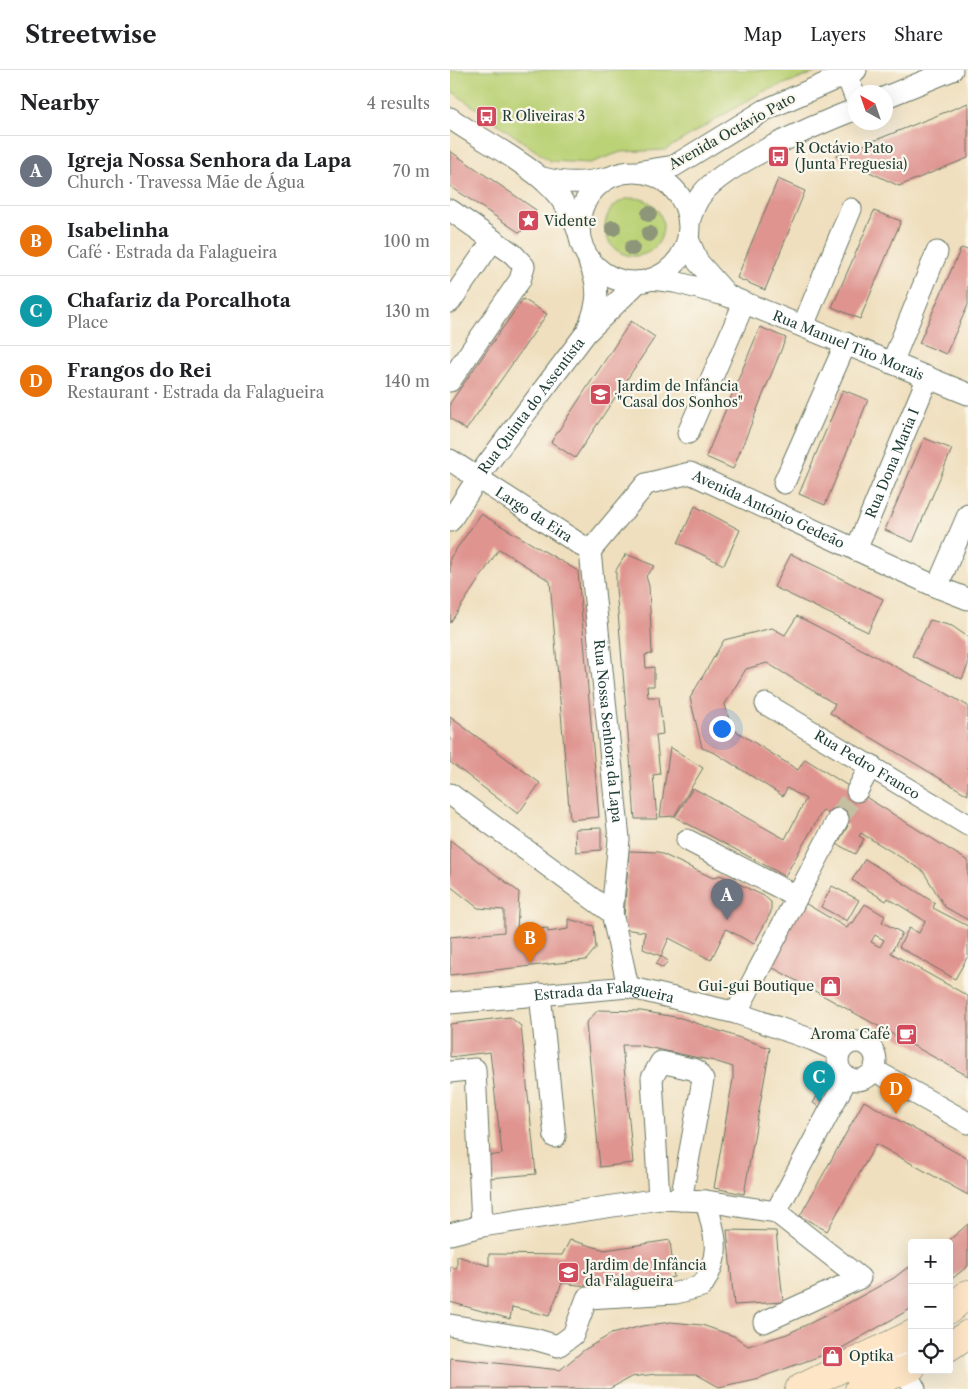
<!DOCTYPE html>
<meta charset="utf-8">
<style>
:root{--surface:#fff;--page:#f6f6f6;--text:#202124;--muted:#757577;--line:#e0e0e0;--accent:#d1495b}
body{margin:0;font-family:"Libre Caslon Text",serif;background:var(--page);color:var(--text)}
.controls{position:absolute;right:15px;bottom:15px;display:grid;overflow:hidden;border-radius:5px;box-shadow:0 5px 20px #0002}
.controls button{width:45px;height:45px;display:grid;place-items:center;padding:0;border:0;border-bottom:1px solid var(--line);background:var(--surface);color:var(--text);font:25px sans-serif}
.compass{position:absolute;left:398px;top:15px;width:45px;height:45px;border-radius:50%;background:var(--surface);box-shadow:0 5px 20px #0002;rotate:320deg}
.you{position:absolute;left:271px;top:658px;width:18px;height:18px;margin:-12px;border:4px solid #fff;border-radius:50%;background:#1a73e8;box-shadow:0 0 0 8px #1a73e833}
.badge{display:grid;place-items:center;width:32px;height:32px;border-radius:50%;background:var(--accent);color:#fff;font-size:16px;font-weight:700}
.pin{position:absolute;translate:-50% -41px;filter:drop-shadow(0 1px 2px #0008)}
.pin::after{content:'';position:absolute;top:26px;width:18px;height:15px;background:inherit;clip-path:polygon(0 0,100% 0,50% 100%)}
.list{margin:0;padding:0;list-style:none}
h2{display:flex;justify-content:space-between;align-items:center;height:65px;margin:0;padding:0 20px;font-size:21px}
h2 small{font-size:16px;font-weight:400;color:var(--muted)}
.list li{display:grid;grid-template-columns:32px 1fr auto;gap:15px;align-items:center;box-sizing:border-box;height:70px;padding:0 20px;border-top:1px solid var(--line)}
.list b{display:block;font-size:19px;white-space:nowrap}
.list p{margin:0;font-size:16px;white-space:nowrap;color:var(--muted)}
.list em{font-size:16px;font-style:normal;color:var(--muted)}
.icon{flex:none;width:28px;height:28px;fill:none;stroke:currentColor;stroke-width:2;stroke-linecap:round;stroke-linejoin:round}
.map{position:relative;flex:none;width:518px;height:1319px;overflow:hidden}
header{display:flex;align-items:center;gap:30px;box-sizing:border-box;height:70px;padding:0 25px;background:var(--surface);border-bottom:1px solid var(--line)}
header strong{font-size:24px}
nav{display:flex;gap:28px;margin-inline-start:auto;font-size:18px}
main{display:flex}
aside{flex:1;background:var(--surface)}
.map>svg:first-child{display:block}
.green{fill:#bbd277;stroke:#6d8856}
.building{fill:#df9490;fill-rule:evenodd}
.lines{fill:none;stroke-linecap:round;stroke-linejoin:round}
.street-tunnel{stroke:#c5bfa2;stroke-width:21;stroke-dasharray:21 11;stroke-linecap:butt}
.street-casing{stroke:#687664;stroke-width:23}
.secondary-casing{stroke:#687664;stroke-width:29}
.street{stroke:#fff;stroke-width:21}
.secondary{stroke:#fde5c5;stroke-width:28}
.tree{fill:#8e9679}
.labels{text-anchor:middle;stroke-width:4.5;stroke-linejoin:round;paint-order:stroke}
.poi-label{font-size:14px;fill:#1f3d34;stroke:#fbf7ec;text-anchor:start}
.street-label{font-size:14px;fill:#1f3d34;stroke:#fbf7ec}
</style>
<header>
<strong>Streetwise</strong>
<nav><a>Map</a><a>Layers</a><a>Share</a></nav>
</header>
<main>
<aside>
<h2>Nearby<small>4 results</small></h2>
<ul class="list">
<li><span class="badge" style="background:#6b7280">A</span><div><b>Igreja Nossa Senhora da Lapa</b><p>Church · Travessa Mãe de Água</p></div><em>70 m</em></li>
<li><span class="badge" style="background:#e8710a">B</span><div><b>Isabelinha</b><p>Café · Estrada da Falagueira</p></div><em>100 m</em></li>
<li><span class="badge" style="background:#0f9aa8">C</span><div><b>Chafariz da Porcalhota</b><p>Place</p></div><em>130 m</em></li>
<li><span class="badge" style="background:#e8710a">D</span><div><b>Frangos do Rei</b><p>Restaurant · Estrada da Falagueira</p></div><em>140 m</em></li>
</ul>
</aside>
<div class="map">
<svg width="518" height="1319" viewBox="0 0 518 1319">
<rect width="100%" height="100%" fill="#fbf7ec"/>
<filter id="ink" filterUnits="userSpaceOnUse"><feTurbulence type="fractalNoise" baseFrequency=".02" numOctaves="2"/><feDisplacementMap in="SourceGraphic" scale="10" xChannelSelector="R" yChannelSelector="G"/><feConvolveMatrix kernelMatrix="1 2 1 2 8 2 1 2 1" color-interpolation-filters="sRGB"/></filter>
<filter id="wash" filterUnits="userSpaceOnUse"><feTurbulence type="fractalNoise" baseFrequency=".0096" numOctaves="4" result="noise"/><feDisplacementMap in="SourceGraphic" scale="20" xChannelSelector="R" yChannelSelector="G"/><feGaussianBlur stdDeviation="1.12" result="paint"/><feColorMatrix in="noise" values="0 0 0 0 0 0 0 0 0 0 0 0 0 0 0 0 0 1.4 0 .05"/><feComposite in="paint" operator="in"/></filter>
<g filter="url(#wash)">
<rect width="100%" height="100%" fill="#efdfbe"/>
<path class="green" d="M0 0H373L312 22 215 80 171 82 140 93 100 91 0 20Z
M155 157a29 29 0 1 1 58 0a29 29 0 1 1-58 0Z"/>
<g id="blocks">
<path class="building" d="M518 33V88L498 96 449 116 386 86Z
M0 81 86 140 70 163 0 116Z
M328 109 355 121 315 220 287 208Z
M424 141 451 151 410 249 382 237Z
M511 178 518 180V235L496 284 469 273Z
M73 229 97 244 16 360 0 348V333Z
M181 251 205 267 125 388 101 372Z
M310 257 336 268 283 399 256 387Z
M393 320 418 330 375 435 349 424Z
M474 368 502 379 463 472 435 460Z
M245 436 290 460 274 495 228 473Z
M31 444 128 501 149 747 120 750 100 511 49 479 0 553V488Z
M176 484 205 496 196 506 199 516 202 584 195 585 196 598 204 597V616H197L198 627H209L213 664 206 665 210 704 203 705 207 749H185L166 518V500Z
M341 484 433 529 418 562 324 517Z
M347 546 489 619 518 636V725L380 643 385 634 317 593 296 599 275 634 281 658 348 700 355 689 518 791V850L495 837 473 801 411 763 409 766 414 769 405 784 387 774 398 756 373 740 335 806 225 747 243 718 335 769 356 729 337 718 333 726 265 683 252 678 240 628 274 570 322 558 335 565Z
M480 550 502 556 518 567V595L512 609 462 586Z
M0 647 90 713 68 744 0 692Z
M220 677 253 698 224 746 210 747Z
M151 758V780L126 782 125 759Z
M0 770 69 822 67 861 98 858V862L118 859V849L144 856 146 878 136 890 0 905V867L54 862V840L28 838 0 816Z
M179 781 208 782 263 808 270 805 314 826 321 832V842L304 874 276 859 261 890 219 868 211 886 193 879 195 862 173 859Z
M415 789 485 833 483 838 518 856V886L505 909 449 877 459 858 469 863 475 851 438 828 436 831 402 810Z
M382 816 409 830 397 851 371 837Z
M353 832 397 858 401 852 403 853 415 834 435 846 432 852 452 863 441 883 518 926V1006L318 895ZM425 865 434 870 430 877 421 872Z
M211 886 218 891 213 898 206 894Z
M148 940 191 941 231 948 320 978 294 1124 264 1118 283 1009V997L264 991 187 975H172L183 1093 150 1097 136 953Z
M60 947 71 956 86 1104 39 1108 37 1086 52 1084 40 982 0 987V954Z
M367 1026 375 1031 371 1038 363 1033Z
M414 1031 518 1089V1125L426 1074 377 1161 350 1146Z
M518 1154V1196L499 1211V1173H496Z
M277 1160 326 1161 333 1232 284 1235Z
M120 1170 155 1180 220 1170 224 1207 161 1219 112 1213 99 1246 62 1237 60 1249 0 1232V1196L7 1199V1186L39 1196V1184L112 1185Z
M458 1197 462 1202V1238L390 1279 309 1308 269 1317 246 1304H206L181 1307 159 1319 0 1318V1288L110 1300 134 1280 161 1264 192 1256 221 1252 252 1255 284 1266 298 1276 337 1264 375 1246 444 1208Z"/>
</g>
</g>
<g filter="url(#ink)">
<use href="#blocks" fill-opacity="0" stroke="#687664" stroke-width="1"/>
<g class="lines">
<path class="street-tunnel" d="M388 749 407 721"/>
<defs>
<g id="street">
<path d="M396 4 406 29"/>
<path d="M436 27 502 0"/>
<path d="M0 48C46 81 109 103 128 161"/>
<path d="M192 101 224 96 315 40 406 0"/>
<circle cx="184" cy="157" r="55"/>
<path d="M93 108C115 114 134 114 156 108"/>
<path d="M0 140 63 184 74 196 70 210 0 311"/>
<path d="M239 152C242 142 245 132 252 124 276 93 368 54 406 39"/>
<path d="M238 169 248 192 278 226"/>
<path id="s1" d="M202 209 225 212 278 226 518 324"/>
<path d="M0 232 43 170"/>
<path d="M353 256 401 139"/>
<path d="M138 258C149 233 150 217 139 192"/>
<path d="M442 293 487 182"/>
<path d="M238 363 294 233"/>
<path id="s2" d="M0 390 140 481"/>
<path d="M334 413 396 273"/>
<path id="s3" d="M0 451 35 397 136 263 188 212"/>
<path id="s4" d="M406 480 478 307"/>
<path id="s5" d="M140 481 196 414 240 403 487 517 518 529"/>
<path id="s6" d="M140 481 169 769 162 843"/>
<path d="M487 517 518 445"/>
<path id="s7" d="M316 634 518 755"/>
<path d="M407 721 421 695"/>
<path d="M0 724 162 843 178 917"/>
<path d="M237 770 346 826"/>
<path d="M90 924 105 1067"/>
<path id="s8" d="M0 933 178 917 286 943 363 970 389 982"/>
<path d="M286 943 388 749"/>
<circle cx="407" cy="991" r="19"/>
<path d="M424 1000 518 1053"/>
<path d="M0 1002 25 999 32 1156"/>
<path d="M209 1129 202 1008 211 992 246 1000 253 1010 231 1130"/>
<path d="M326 1142 397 1008"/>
<path d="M0 1164 32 1156 209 1129 256 1131 326 1142 410 1208 314 1252"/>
<path d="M0 1255 84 1269 108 1276 123 1265 137 1228 226 1223 252 1216C273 1182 265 1167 256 1131"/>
<path d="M447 1286 465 1319"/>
</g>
<path id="secondary" d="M499 1240 518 1224
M499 1277 518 1264
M349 1319 462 1264
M409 1319 462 1297"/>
</defs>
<use href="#street" class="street-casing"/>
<use href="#secondary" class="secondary-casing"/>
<use href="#street" class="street"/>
<use href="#secondary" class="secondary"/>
</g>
<g class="tree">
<circle cx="199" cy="144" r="8"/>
<circle cx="163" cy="158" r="8"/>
<circle cx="199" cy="164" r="8"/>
<circle cx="182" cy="178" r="8"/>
</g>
</g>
<defs>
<symbol id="bus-square" viewBox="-11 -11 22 22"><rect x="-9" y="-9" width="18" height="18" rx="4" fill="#d1495b" stroke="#fbf7ec"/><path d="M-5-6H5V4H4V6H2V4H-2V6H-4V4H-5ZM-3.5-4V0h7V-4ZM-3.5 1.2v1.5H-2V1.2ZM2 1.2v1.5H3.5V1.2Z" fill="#fff"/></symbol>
<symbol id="sight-square" viewBox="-11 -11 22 22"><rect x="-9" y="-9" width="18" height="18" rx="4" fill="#d1495b" stroke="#fbf7ec"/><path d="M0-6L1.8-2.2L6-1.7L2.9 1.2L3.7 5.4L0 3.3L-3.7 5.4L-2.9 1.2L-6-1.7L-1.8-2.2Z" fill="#fff"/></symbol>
<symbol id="school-square" viewBox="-11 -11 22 22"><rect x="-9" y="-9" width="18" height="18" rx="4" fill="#d1495b" stroke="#fbf7ec"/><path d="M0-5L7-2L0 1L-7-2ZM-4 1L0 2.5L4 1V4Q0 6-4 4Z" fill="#fff"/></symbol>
<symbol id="shop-square" viewBox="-11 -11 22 22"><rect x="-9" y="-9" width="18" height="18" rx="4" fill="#d1495b" stroke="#fbf7ec"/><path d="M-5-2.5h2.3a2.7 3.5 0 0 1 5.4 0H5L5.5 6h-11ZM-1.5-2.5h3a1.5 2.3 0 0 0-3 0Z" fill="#fff"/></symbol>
<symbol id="cafe-square" viewBox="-11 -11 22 22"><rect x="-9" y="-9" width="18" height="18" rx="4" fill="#d1495b" stroke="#fbf7ec"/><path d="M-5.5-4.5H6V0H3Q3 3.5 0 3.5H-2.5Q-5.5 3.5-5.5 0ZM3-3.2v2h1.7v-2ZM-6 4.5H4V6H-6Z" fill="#fff"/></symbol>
</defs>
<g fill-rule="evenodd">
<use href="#bus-square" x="24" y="34" width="25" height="25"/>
<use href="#bus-square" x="316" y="74" width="25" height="25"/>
<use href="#sight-square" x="66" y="138" width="25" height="25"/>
<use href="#school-square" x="138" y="312" width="25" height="25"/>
<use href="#shop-square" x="368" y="904" width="25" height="25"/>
<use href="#cafe-square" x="444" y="952" width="25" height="25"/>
<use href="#school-square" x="106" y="1190" width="25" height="25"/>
<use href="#shop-square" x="370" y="1274" width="25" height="25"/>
</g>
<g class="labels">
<g class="poi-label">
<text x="52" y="51">R Oliveiras 3</text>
<text x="345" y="83">R Octávio Pato<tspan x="345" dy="16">(Junta Freguesia)</tspan></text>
<text x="94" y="156">Vidente</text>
<text x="167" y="321">Jardim de Infância<tspan x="167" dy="16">"Casal dos Sonhos"</tspan></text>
<text x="364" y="921" text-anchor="end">Gui-gui Boutique</text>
<text x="440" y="969" text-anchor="end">Aroma Café</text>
<text x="135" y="1200">Jardim de Infância<tspan x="135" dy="16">da Falagueira</tspan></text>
<text x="399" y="1291">Optika</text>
</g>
<g class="street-label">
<text transform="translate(282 61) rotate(-29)" y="5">Avenida Octávio Pato</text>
<text dy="5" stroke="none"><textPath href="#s1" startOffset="208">Rua Manuel Tito Morais</textPath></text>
<text dy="5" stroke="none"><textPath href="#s3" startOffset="141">Rua Quinta do Assentista</textPath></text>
<text dy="5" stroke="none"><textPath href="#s4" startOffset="94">Rua Dona Maria I</textPath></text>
<text dy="5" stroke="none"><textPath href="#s5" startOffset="219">Avenida António Gedeão</textPath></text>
<text dy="5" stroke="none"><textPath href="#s2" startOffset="100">Largo da Eira</textPath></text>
<text dy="5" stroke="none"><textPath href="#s6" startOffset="181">Rua Nossa Senhora da Lapa</textPath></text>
<text dy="5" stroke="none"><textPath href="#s7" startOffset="118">Rua Pedro Franco</textPath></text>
<text dy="5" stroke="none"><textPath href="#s8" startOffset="155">Estrada da Falagueira</textPath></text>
</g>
</g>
</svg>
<div class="controls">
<button>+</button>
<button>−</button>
<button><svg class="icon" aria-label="locate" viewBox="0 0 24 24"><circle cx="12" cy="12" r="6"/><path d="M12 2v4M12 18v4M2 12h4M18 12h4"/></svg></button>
</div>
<svg class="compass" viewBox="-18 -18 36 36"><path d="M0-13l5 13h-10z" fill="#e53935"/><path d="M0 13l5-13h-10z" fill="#757577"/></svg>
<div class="you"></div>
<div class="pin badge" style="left:277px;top:850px;background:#6b7280">A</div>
<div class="pin badge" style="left:80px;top:893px;background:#e8710a">B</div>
<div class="pin badge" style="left:369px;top:1032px;background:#0f9aa8">C</div>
<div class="pin badge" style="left:446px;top:1044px;background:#e8710a">D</div>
</div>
</main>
